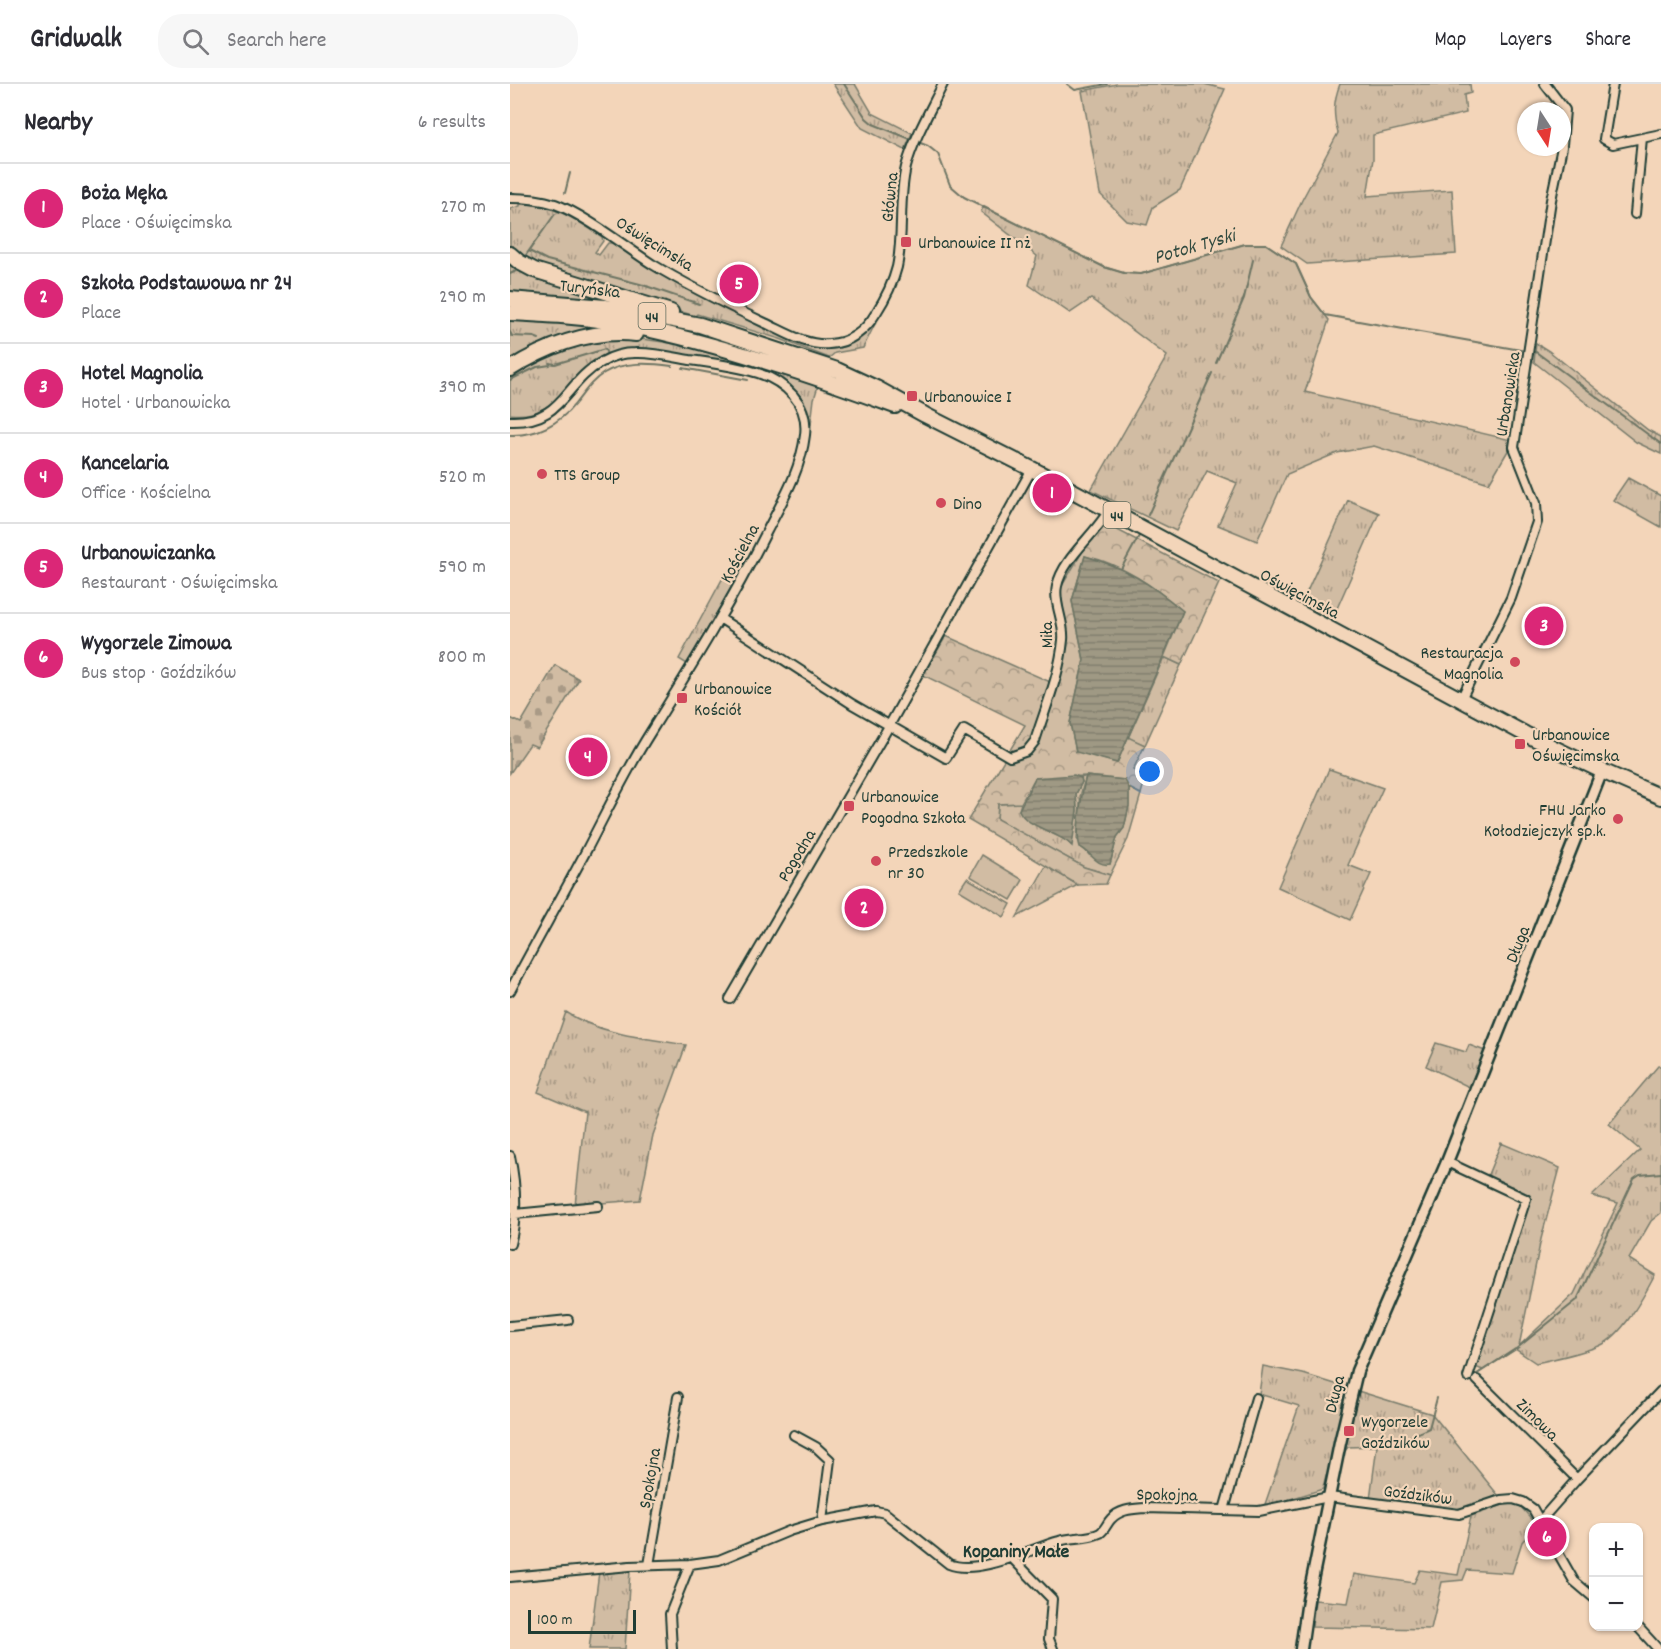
<!DOCTYPE html>
<meta charset="utf-8">
<style>
:root{--surface:#fff;--page:#f7f7f7;--text:#2b2b33;--muted:#7c7c81;--line:#e1e1e2;--accent:#db2777}
body{margin:0;font-family:Dekko,sans-serif;background:var(--page);color:var(--text)}
.controls{position:absolute;right:18px;bottom:18px;display:grid;overflow:hidden;border-radius:12px;box-shadow:0 2px 4px #0004}
.controls button{width:54px;height:54px;display:grid;place-items:center;padding:0;border:0;border-bottom:2px solid var(--line);background:var(--surface);color:var(--text);font:30px sans-serif}
.compass{position:absolute;left:1007px;top:18px;width:54px;height:54px;border-radius:50%;background:var(--surface);box-shadow:0 2px 4px #0004;rotate:168deg}
.scale{position:absolute;left:18px;bottom:15px;width:108px;box-sizing:border-box;padding-left:6px;border:3px solid #1f3d34;border-top:0;font-size:16px;line-height:21px;white-space:nowrap;color:#1f3d34;-webkit-text-stroke:4px #f3d5b9;paint-order:stroke}
.you{position:absolute;left:640px;top:688px;width:21px;height:21px;margin:-15px;border:4px solid #fff;border-radius:50%;background:#1a73e8;box-shadow:0 0 0 9px #1a73e833}
.badge{display:grid;place-items:center;width:39px;height:39px;border-radius:50%;background:var(--accent);color:#fff;font-size:20px;font-weight:700}
.pin{position:absolute;translate:-50% -50%;border:3px solid #fff;box-shadow:0 2px 6px #0006}
.list{margin:0;padding:0;list-style:none}
h2{display:flex;justify-content:space-between;align-items:center;height:78px;margin:0;padding:0 24px;font-size:26px}
h2 small{font-size:20px;font-weight:400;color:var(--muted)}
.list li{display:grid;grid-template-columns:39px 1fr auto;gap:18px;align-items:center;box-sizing:border-box;height:90px;padding:0 24px;border-top:2px solid var(--line)}
.list b{display:block;font-size:22px;white-space:nowrap}
.list p{margin:0;font-size:20px;white-space:nowrap;color:var(--muted)}
.list em{font-size:20px;font-style:normal;color:var(--muted)}
.icon{flex:none;width:33px;height:33px;fill:none;stroke:currentColor;stroke-width:2;stroke-linecap:round;stroke-linejoin:round}
.map{position:relative;flex:none;width:1151px;height:1565px;overflow:hidden}
header{display:flex;align-items:center;gap:36px;box-sizing:border-box;height:84px;padding:0 30px;background:var(--surface);border-bottom:2px solid var(--line)}
header strong{font-size:28px}
nav{display:flex;gap:33px;margin-inline-start:auto;font-size:21px}
.search{width:420px;height:54px;background:var(--page);display:flex;align-items:center;gap:15px;box-sizing:border-box;padding:0 21px;border-radius:24px;color:var(--muted);font-size:22px}
main{display:flex}
aside{flex:1;background:var(--surface)}
.map>svg:first-child{display:block}
.grass{fill:url(#grass-tufts);stroke:#787c6c;stroke-width:1.5}
.forest{fill:url(#forest-crowns);stroke:#787c6c;stroke-width:1.5}
.cemetery{fill:url(#cemetery-stones);stroke:#787c6c;stroke-width:1.5}
.park{fill:#d1bca3;stroke:#787c6c;stroke-width:1.5}
.water{fill:url(#water-rules);stroke:#6c7464;stroke-width:1.5}
.lines{fill:none;stroke-linecap:round;stroke-linejoin:round}
.stream{stroke:#6c7464;stroke-width:2}
.street-casing{stroke:#1f3d34;stroke-width:12}
.secondary-casing{stroke:#1f3d34;stroke-width:15}
.highway-casing{stroke:#1f3d34;stroke-width:18}
.street{stroke:#f3d5b9;stroke-width:8}
.secondary{stroke:#f3d5b9;stroke-width:10}
.highway{stroke:#f3d5b9;stroke-width:14}
.poi-dot{fill:#d1495b;stroke:#f3d5b9;stroke-width:2}
.labels{text-anchor:middle;stroke-width:4.5;stroke-linejoin:round;paint-order:stroke}
.shield{fill:#f3d5b9;stroke:#5f6b5c;stroke-width:1.5}
.shield-label{font-size:16px;font-weight:bold;fill:#1f3d34}
.street-label{font-size:18px;fill:#1f3d34;stroke:#f3d5b9}
.poi-label{font-size:18px;fill:#1f3d34;stroke:#f3d5b9;text-anchor:start}
.water-label{font-size:20px;font-style:italic;fill:#324b40;stroke:#f3d5b9}
.neighbourhood-label{font-size:20px;font-weight:bold;fill:#1f3d34;stroke:#f3d5b9}
</style>
<header>
<strong>Gridwalk</strong>
<div class="search"><svg class="icon" aria-label="search" viewBox="0 0 24 24"><circle cx="10" cy="10" r="6"/><path d="M15 15l6 6"/></svg>Search here</div>
<nav><a>Map</a><a>Layers</a><a>Share</a></nav>
</header>
<main>
<aside>
<h2>Nearby<small>6 results</small></h2>
<ul class="list">
<li><span class="badge">1</span><div><b>Boża Męka</b><p>Place · Oświęcimska</p></div><em>270 m</em></li>
<li><span class="badge">2</span><div><b>Szkoła Podstawowa nr 24</b><p>Place</p></div><em>290 m</em></li>
<li><span class="badge">3</span><div><b>Hotel Magnolia</b><p>Hotel · Urbanowicka</p></div><em>390 m</em></li>
<li><span class="badge">4</span><div><b>Kancelaria</b><p>Office · Kościelna</p></div><em>520 m</em></li>
<li><span class="badge">5</span><div><b>Urbanowiczanka</b><p>Restaurant · Oświęcimska</p></div><em>590 m</em></li>
<li><span class="badge">6</span><div><b>Wygorzele Zimowa</b><p>Bus stop · Goździków</p></div><em>800 m</em></li>
</ul>
</aside>
<div class="map">
<svg width="1151" height="1565" viewBox="0 0 1151 1565">
<defs>
<pattern id="grass-tufts" width="24" height="20" patternUnits="userSpaceOnUse" patternTransform="scale(1.5)"><rect width="24" height="20" fill="#d1bca3"/><path d="M3 7l-1-3M5 7V3M7 7l1-3M15 17l-1-3M17 17v-4M19 17l1-3" fill="none" stroke="#a99a86"/></pattern>
<pattern id="forest-crowns" width="20" height="18" patternUnits="userSpaceOnUse" patternTransform="scale(1.5)"><rect width="20" height="18" fill="#d1bca3"/><path d="M2 6a3 3 0 1 1 6 0M12 15a3 3 0 1 1 6 0" fill="none" stroke="#a99a86"/></pattern>
<pattern id="cemetery-stones" width="16" height="16" patternUnits="userSpaceOnUse" patternTransform="scale(1.5)"><rect width="16" height="16" fill="#d1bca3"/><path d="M2 7V4a2 2 0 0 1 4 0v3zM10 15v-3a2 2 0 0 1 4 0v3z" fill="#a99a86"/></pattern>
<pattern id="water-rules" width="6" height="5" patternUnits="userSpaceOnUse" patternTransform="scale(1.5)"><rect width="6" height="5" fill="#9f9984"/><path d="M0 2.5h6" fill="none" stroke="#817e6d"/></pattern>
</defs>
<rect width="100%" height="100%" fill="#f3d5b9"/>
<filter id="ink" filterUnits="userSpaceOnUse"><feTurbulence type="fractalNoise" baseFrequency=".0167" numOctaves="2"/><feDisplacementMap in="SourceGraphic" scale="12" xChannelSelector="R" yChannelSelector="G"/><feConvolveMatrix kernelMatrix="1 2 1 2 8 2 1 2 1" color-interpolation-filters="sRGB"/></filter>
<g filter="url(#ink)">
<path class="grass" d="M323 0H345L362 29 402 49 395 66 352 44Z
M607 0H694L715 5 670 106 643 123 637 141 617 137 590 110 572 7Z
M830 0H960L961 9 954 11 956 29 863 51V75L857 112 942 106 946 170 797 180 771 162 792 116 828 49C823 31 823 18 830 0Z
M10 120C43 120 66 135 92 153L93 157 85 168 89 171 98 159H102L173 203 295 262C327 271 343 261 365 240L353 264 325 269 319 274 270 255 187 230 185 232 22 182 0 164V125L10 122Z
M473 123 594 183 614 189 631 190 735 160H756L786 180 801 213 819 236 795 308 997 355 999 365 979 399 864 362 827 369 777 390 747 457 708 441 727 399 697 387 666 447 581 406 657 272 581 215 560 229 519 201 527 172 471 128Z
M0 175 123 221 0 211Z
M0 233 116 245 0 281Z
M115 254C182 257 245 281 308 302L304 315 301 340 299 338C293 314 281 301 259 290 235 285 211 280 187 275 160 270 132 260 106 268 60 281 53 337 0 330V289L62 260Z
M1026 259 1039 267 1138 346 1151 353V370L1126 358 1024 278Z
M1118 394 1151 412V443L1103 416Z
M838 416 869 429 821 538 791 521Z
M215 490 226 495 177 580 169 575Z
M654 573 671 581 635 661 618 654Z
M819 685 873 704 838 781 861 790 840 836 768 803Z
M576 692 571 709 567 755 579 771 600 780 607 753 614 744 619 722V704L631 710 618 755 600 791 574 783 487 736 488 720 511 719 509 726C521 742 540 748 557 757L561 761 567 726 566 710 572 698 571 694Z
M536 782 568 801 507 833Z
M56 928C91 951 137 954 176 961L143 1051 130 1116 65 1121 75 1028 28 1008Z
M926 959 956 968 959 961 975 967 959 1003 916 982Z
M1148 982H1151V1129L1141 1137 1119 1175 1145 1191C1134 1212 1112 1253 1089 1262 1069 1270 1046 1274 1026 1279L1005 1265 961 1294 973 1286 965 1283 1020 1114 977 1093 991 1059 1050 1084 1031 1155 1009 1262 1064 1210 1108 1119 1082 1112 1130 1066 1099 1040Z
M753 1282 793 1290 922 1330 988 1411 962 1423 947 1426 860 1415 867 1362 838 1363 816 1392 813 1405 754 1423 789 1322 749 1310Z
M999 1419 1010 1422 1027 1441 1012 1458 1002 1489 957 1486 953 1496 932 1498 921 1545 802 1543 805 1516 838 1519 844 1490 904 1499 910 1486 948 1491 961 1432Z
M120 1487 115 1565H79L89 1488Z"/>
<path class="forest" d="M596 440 709 499 671 581 654 573 673 527C644 503 613 480 575 472L562 517 574 576 560 639 566 667 607 679 618 653 635 661 623 686 636 692 631 710 619 704 614 696 576 692 525 694 511 719 488 720 487 735 574 783 600 791 596 800 568 801 458 736 515 641 413 591 436 552 547 601 557 548 550 505 574 465Z"/>
<path class="cemetery" d="M45 581 69 595 27 663 20 660 0 689V634L11 639Z"/>
<path class="park" d="M472 771 513 796 501 816 460 792Z
M457 794 501 820 494 833 449 806Z"/>
<path class="water" d="M575 472C616 484 641 500 673 527L607 679 566 668 560 639 574 576 562 517Z
M564 691 571 694 572 698 566 710 567 726 562 762C549 747 516 744 509 726L525 694Z
M576 692 615 696 619 704V722L614 744 607 753 600 780C586 783 581 768 570 763 565 749 572 708 576 692Z"/>
<g class="lines">
<path class="stream" d="M334 0 356 34 363 40 418 62 428 70 440 101 454 113 594 183 614 189 631 190 735 160H756L786 180 801 213 815 231 1016 267
M557 0 565 6 597 0
M55 109 60 89
M19 167 37 176 130 200 189 220
M16 171 45 130
M0 190 6 187
M0 248 2 252 24 253 29 255
M1022 268H1026L1151 360
M39 279 45 280 95 265 96 268
M706 279 734 214 743 176
M173 284 238 296
M0 296 27 283 40 281
M0 351C26 352 49 340 65 320 74 309 81 297 94 289 114 277 140 279 162 282
M638 431 702 289
M611 485 629 452
M964 1292 1006 1265 1067 1216 1124 1095 1130 1091 1151 1089
M869 1358 893 1356 919 1344 927 1314"/>
<defs>
<path id="street" d="M1035 0 1055 26 1052 61
M1103 0 1094 55 1103 60 1151 50
M0 114C15 114 30 115 45 120 75 131 114 162 142 180 178 202 217 221 255 239 275 248 296 262 319 260 340 259 356 246 366 229 375 215 383 199 387 183 394 150 388 116 396 83 403 56 421 25 433 0
M1125 130 1132 54
M0 337C54 339 54 298 92 278 102 272 114 269 125 269 144 268 162 273 180 276 202 279 226 282 248 289 275 298 299 319 295 351 291 386 273 416 257 447 222 517 181 583 140 649 116 687 97 727 76 767 51 814 25 860 0 907
M211 535 342 620 436 674 454 646 500 673 517 667 525 657C535 625 550 590 553 556 555 538 543 519 547 502 553 474 585 451 599 426
M951 615 1001 514 1027 438 1026 419 1004 363 1041 116 1052 63
M220 915 379 642 522 385
M0 1072C6 1101 8 1131 0 1160
M937 1078 1016 1115 958 1293
M5 1130 88 1122
M0 1242 58 1236
M967 1296 1067 1395 1030 1437
M284 1351 306 1363 320 1376 312 1437
M1067 1395 1151 1307
M714 1426 746 1314
M502 1474 542 1515 539 1555 543 1565
M139 1481 168 1313
M0 1493 120 1482 180 1480 209 1476 279 1447 312 1437 366 1427 375 1429 439 1480C468 1492 520 1465 549 1457 562 1453 578 1455 590 1449 595 1446 597 1439 601 1435 610 1425 623 1425 635 1424L749 1427 819 1413 949 1430 991 1416 1003 1415 1013 1418 1023 1425 1064 1497 1084 1514
M1127 1542 1148 1565
M162 1565 160 1530 180 1480"/>
<path id="secondary" d="M791 1565 798 1516 830 1359 847 1287 937 1078 1092 687"/>
<path id="highway" d="M0 170 9 178 24 186 161 228
M0 215 95 223 190 241 327 286 366 304 415 331 522 385 1015 650 1092 687 1151 713
M0 229C39 231 79 233 118 241 209 260 297 289 385 322
M0 285C37 262 81 245 126 250"/>
</defs>
<use href="#street" class="street-casing"/>
<use href="#secondary" class="secondary-casing"/>
<use href="#highway" class="highway-casing"/>
<use href="#street" class="street"/>
<use href="#secondary" class="secondary"/>
<use href="#highway" class="highway"/>
</g>
</g>
<g class="poi-dot">
<rect x="390" y="152" width="12" height="12" rx="3"/>
<rect x="396" y="306" width="12" height="12" rx="3"/>
<circle cx="32" cy="390" r="6"/>
<circle cx="431" cy="419" r="6"/>
<circle cx="1005" cy="578" r="6"/>
<rect x="166" y="608" width="12" height="12" rx="3"/>
<rect x="1004" y="654" width="12" height="12" rx="3"/>
<rect x="333" y="716" width="12" height="12" rx="3"/>
<circle cx="1108" cy="735" r="6"/>
<circle cx="366" cy="777" r="6"/>
<rect x="833" y="1341" width="12" height="12" rx="3"/>
</g>
<g class="labels">
<g class="shield">
<rect x="128.5" y="219" width="27" height="26" rx="4.5"/>
<rect x="593.5" y="418" width="27" height="26" rx="4.5"/>
</g>
<g class="shield-label">
<text x="142" y="238">44</text>
<text x="607" y="437">44</text>
</g>
<g class="street-label">
<text transform="translate(379 113) rotate(-84)" y="6">Główna</text>
<text transform="translate(145 159) rotate(32)" y="6">Oświęcimska</text>
<text transform="translate(80 204) rotate(7)" y="6">Turyńska</text>
<text transform="translate(997 310) rotate(-81)" y="6">Urbanowicka</text>
<text transform="translate(229 469) rotate(-62)" y="6">Kościelna</text>
<text transform="translate(790 509) rotate(28)" y="6">Oświęcimska</text>
<text transform="translate(536 551) rotate(-91)" y="6">Miła</text>
<text transform="translate(286 771) rotate(-59)" y="6">Pogodna</text>
<text transform="translate(1007 860) rotate(-68)" y="6">Długa</text>
<text transform="translate(824 1310) rotate(-76)" y="6">Długa</text>
<text transform="translate(1028 1335) rotate(45)" y="6">Zimowa</text>
<text transform="translate(139 1394) rotate(-80)" y="6">Spokojna</text>
<text transform="translate(657 1410) rotate(1)" y="6">Spokojna</text>
<text transform="translate(908 1410) rotate(7)" y="6">Goździków</text>
</g>
<g class="poi-label">
<text x="408" y="164">Urbanowice II nż</text>
<text x="414" y="318">Urbanowice I</text>
<text x="44" y="396">TTS Group</text>
<text x="443" y="425">Dino</text>
<text x="993" y="574" text-anchor="end">Restauracja<tspan x="993" dy="21">Magnolia</tspan></text>
<text x="184" y="610">Urbanowice<tspan x="184" dy="21">Kościół</tspan></text>
<text x="1022" y="656">Urbanowice<tspan x="1022" dy="21">Oświęcimska</tspan></text>
<text x="351" y="718">Urbanowice<tspan x="351" dy="21">Pogodna Szkoła</tspan></text>
<text x="1096" y="731" text-anchor="end">FHU Jarko<tspan x="1096" dy="21">Kołodziejczyk sp.k.</tspan></text>
<text x="378" y="773">Przedszkole<tspan x="378" dy="21">nr 30</tspan></text>
<text x="851" y="1343">Wygorzele<tspan x="851" dy="21">Goździków</tspan></text>
</g>
<g class="water-label">
<text transform="translate(684 161) rotate(-16)" y="7">Potok Tyski</text>
</g>
<g class="neighbourhood-label">
<text x="506" y="1473">Kopaniny Małe</text>
</g>
</g>
</svg>
<div class="controls">
<button>+</button>
<button>−</button>
</div>
<svg class="compass" viewBox="-18 -18 36 36"><path d="M0-13l5 13h-10z" fill="#e53935"/><path d="M0 13l5-13h-10z" fill="#7c7c81"/></svg>
<div class="scale">100 m</div>
<div class="you"></div>
<div class="pin badge" style="left:542px;top:409px">1</div>
<div class="pin badge" style="left:354px;top:824px">2</div>
<div class="pin badge" style="left:1034px;top:542px">3</div>
<div class="pin badge" style="left:78px;top:673px">4</div>
<div class="pin badge" style="left:229px;top:200px">5</div>
<div class="pin badge" style="left:1037px;top:1453px">6</div>
</div>
</main>
